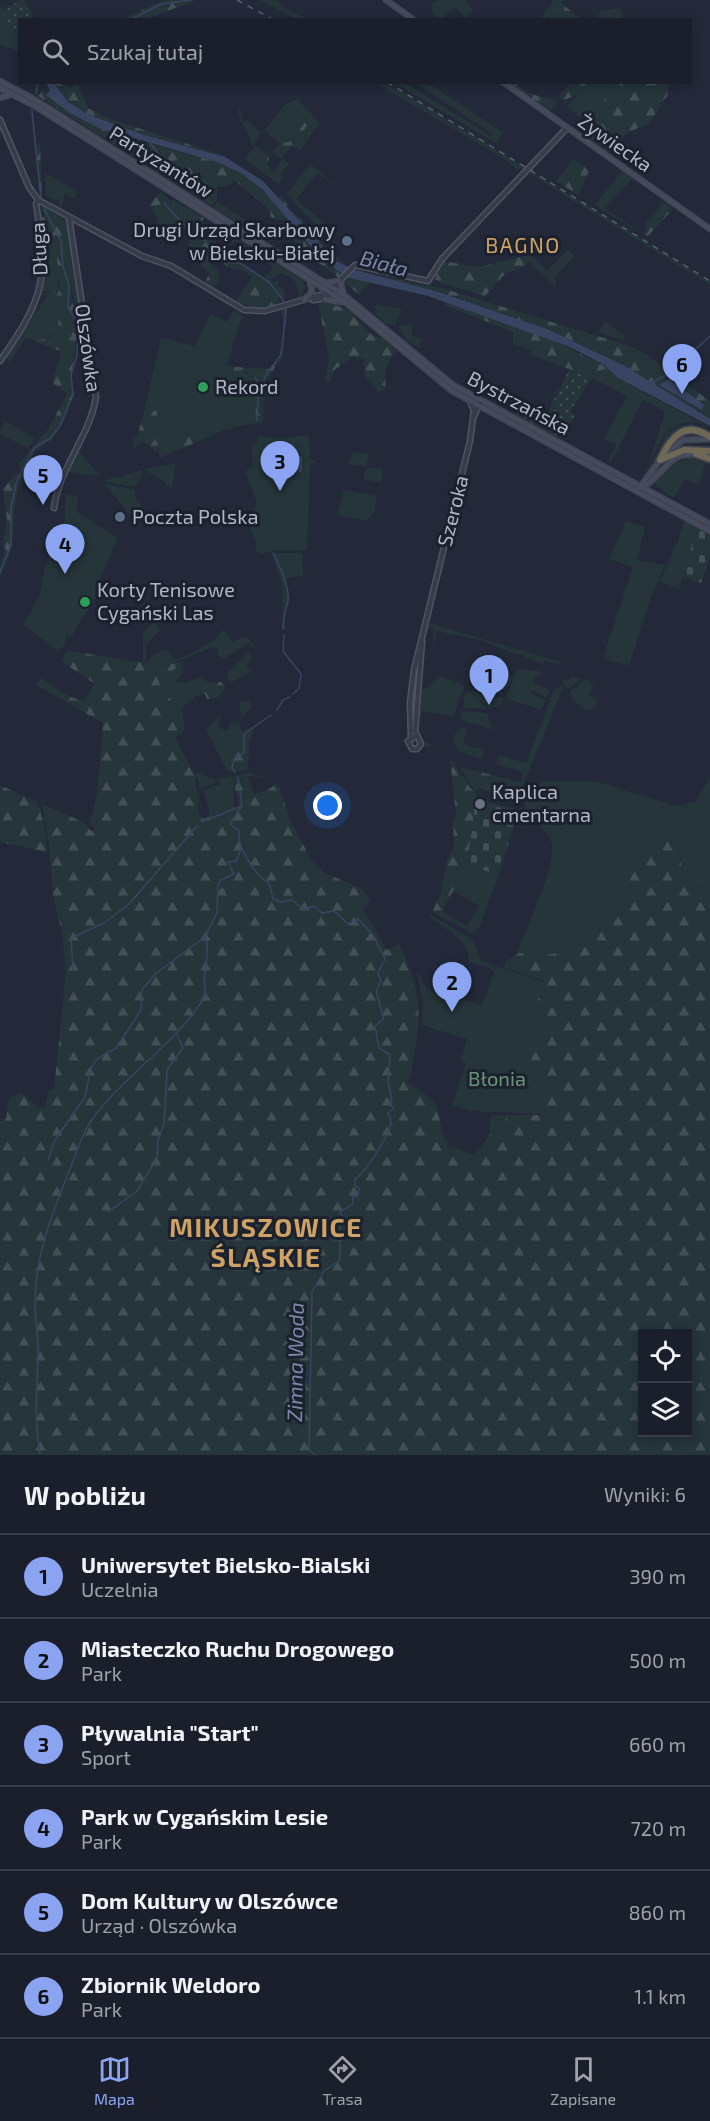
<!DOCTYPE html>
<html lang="pl">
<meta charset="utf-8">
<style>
:root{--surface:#1a1f2b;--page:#232733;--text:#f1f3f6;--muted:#9fa2a9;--line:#383d47;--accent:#8ba4f2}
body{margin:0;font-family:"Exo 2",sans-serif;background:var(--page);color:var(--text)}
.controls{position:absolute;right:18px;bottom:18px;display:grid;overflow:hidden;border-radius:0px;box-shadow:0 3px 9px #0003}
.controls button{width:54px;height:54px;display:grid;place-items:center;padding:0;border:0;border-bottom:2px solid var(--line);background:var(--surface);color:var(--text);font:30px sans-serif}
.you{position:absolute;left:328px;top:806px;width:21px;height:21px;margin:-15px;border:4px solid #fff;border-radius:50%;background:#1a73e8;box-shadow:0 0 0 9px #1a73e833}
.badge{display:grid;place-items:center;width:39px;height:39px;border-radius:50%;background:var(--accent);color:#111;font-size:20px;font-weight:700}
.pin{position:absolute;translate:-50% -50px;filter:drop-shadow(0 2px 3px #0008)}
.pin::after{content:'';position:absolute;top:32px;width:21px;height:18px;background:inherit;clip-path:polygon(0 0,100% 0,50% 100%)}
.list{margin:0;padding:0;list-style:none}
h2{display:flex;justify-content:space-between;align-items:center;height:78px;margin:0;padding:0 24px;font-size:26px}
h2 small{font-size:20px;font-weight:400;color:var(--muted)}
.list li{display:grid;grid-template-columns:39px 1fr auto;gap:18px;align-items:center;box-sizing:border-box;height:84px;padding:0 24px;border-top:2px solid var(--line)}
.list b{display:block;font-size:22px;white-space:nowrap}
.list p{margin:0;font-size:20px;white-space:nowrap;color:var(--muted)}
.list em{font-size:20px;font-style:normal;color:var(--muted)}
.icon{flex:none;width:33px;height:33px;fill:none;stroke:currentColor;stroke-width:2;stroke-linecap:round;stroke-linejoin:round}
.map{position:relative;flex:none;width:710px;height:1455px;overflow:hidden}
.search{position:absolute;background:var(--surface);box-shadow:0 3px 9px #0003;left:18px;right:18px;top:18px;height:66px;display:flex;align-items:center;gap:15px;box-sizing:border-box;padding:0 21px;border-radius:0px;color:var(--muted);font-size:22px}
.sheet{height:582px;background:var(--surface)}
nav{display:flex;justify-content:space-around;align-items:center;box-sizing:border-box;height:84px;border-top:2px solid var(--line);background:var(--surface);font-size:16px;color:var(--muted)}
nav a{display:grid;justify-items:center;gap:3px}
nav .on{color:var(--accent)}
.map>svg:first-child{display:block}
.green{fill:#25353a}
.forest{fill:url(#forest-firs);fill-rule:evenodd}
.cemetery{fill:url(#cemetery-stones)}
.garden{fill:url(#garden-dots)}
.water{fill:#394462}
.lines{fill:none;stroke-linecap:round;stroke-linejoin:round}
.stream{stroke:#394462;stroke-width:1.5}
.tertiary-casing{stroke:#4f5461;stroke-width:7}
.secondary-casing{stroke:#404552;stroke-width:7}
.motorway-casing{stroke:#3f4451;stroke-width:9}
.tertiary{stroke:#373c4a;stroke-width:4}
.secondary{stroke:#454a5c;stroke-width:4}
.motorway{stroke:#6f6854;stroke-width:6}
.rail{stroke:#595f70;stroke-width:1.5;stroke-dasharray:6 6;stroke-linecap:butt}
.service-dot{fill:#5c6f8a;stroke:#1c212e;stroke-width:2}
.leisure-dot{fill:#2e9e5b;stroke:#1c212e;stroke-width:2}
.worship-dot{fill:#6b7280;stroke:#1c212e;stroke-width:2}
.labels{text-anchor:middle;stroke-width:6;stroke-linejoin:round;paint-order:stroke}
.street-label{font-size:20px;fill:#b2b7c5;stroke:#1c212e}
.poi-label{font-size:20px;fill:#b2b7c5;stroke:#1c212e;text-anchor:start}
.park-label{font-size:20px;fill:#6a957a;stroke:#1c212e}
.neighbourhood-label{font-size:21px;letter-spacing:1.5px;fill:#cea165;stroke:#1c212e}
.water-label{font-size:21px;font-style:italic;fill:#7c89ac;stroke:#1c212e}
.district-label{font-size:26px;font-weight:bold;letter-spacing:1.5px;fill:#cea165;stroke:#1c212e}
</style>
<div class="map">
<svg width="710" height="1455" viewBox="0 0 710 1455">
<defs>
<pattern id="forest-firs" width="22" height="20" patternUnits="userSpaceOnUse" patternTransform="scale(1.5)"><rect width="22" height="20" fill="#25353a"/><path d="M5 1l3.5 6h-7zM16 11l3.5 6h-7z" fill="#425055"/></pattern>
<pattern id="cemetery-stones" width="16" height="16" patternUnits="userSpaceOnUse" patternTransform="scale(1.5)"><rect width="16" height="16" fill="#25353a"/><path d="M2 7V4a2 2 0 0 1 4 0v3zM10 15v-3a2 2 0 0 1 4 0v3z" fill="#425055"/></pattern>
<pattern id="garden-dots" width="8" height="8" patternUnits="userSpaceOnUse" patternTransform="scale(1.5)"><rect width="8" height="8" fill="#25353a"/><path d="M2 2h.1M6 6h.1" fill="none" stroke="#425055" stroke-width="1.8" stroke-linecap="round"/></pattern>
</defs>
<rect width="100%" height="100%" fill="#232939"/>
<path class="green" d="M260 0H278C284 11 300 15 311 19H297Z
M440 0H465L473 10 465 18 455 7 441 19 433 13 432 3Z
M0 5 19 40V51L0 45Z
M376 83H385L405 94 526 168 520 173 523 167 517 170 506 160Z
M395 83 408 85 491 136 492 134 416 83H425L436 88 503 133 496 143 530 164Z
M588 83H621L605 98 599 110 603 130 594 141 572 126 584 131 589 123 566 107Z
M299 98 301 99 298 100 320 123 300 151 292 146 311 121 308 118C300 129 294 143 280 144L264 130 285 105Z
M239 106 244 123 247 120 261 132 253 146 239 116Z
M53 114 299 269 311 277 297 270Z
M310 164 349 196 318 173 296 199 338 235 329 228 316 230 312 226 314 223 286 194Z
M531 171 710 282V285L530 174Z
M622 171 636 180H631L605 208 644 235 595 205Z
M45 173 78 192 74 199 65 194 61 208 71 215 58 207 59 199H52L46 196Z
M217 201 244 219 243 226 213 208Z
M161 204 177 209 180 219 157 229V218L151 208Z
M52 212 67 221 82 319C72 311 66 245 59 227 57 222 54 220 51 216Z
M236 238 302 280 306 287 300 298 294 279 281 273 271 279 273 283 280 279 276 285 285 291V303L264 278 273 267 235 241 229 246 233 239Z
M46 249 56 252 59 274 57 331C49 340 36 342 26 338L9 363 6 357 47 296 41 295 42 292 49 294 50 291H42Z
M568 249 575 256 555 277 557 288 530 264 503 275 485 296 438 282 434 276 439 266 457 271 530 264 535 259 547 271Z
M376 305 402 309 395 325 387 324 376 315 378 311 374 307Z
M234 309 244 318 241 319 227 364 255 378 257 383 255 423 224 430 159 458V453L138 436 161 338 195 346 211 313 227 322Z
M605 321 625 336 622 340 598 332Z
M413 324 411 335 422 339 419 348 406 340 398 326Z
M608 368 618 378 710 428C705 427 699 423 692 422 667 420 659 447 648 465L665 412 643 400 611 462 607 463 616 445 604 439 627 396 592 378 596 372Z
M4 420 35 439 28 448 0 434Z
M691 424 710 431V435L683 429 676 432 643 478 667 434 677 427Z
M309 435 310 459 315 460V463H310L307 551 277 550 261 554 255 551 257 547 248 523 257 503 245 472 253 466 251 446 256 444 259 436 281 438Z
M78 450 101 477 70 472 68 469Z
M352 452 369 454 366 467 382 469V483L363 479 366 467 349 464Z
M694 457 710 462V465L705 463 699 485 685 479 674 498 654 484 671 464Z
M176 463 172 487 167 486 165 482 143 469Z
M142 470V476L134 487 103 481Z
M103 483 134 490 137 502 142 505 134 519 131 520 128 512Z
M344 490 377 496 374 512 367 521 337 515Z
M66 495 78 496 77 512 118 538 95 590 97 596C90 610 77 622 72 637L66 634 65 644 59 652 24 625 39 596 52 537 63 538Z
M684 520 697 528 679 589 660 582 675 545 677 544Z
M626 521 645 527 637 560 665 565 650 600 629 666 603 658 633 567 609 559Z
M272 553H302L303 575 286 579 290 599 284 616 286 628 283 630C281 613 285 598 281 581 279 572 273 563 272 553Z
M154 622 160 631 146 645V661H143V633Z
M429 623 561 662 560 665 545 661 540 676 536 675 534 680 535 684 550 690 547 698 532 690 531 694 546 700 541 710 506 698 517 669 541 671 543 663 526 658 523 660 524 654H515L480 640 437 631 433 650 434 627 428 629Z
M224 629 232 642 246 636 257 650 248 643 224 659 218 656V649L214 647 165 666 147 663C152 655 158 649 169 651L174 659H179L215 640Z
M248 652 252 657 246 667 253 671 230 683 227 674Z
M183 664 184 671 176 681 185 683 201 676 204 680 173 703 159 683 161 677Z
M491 666 504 669 505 676 514 675 507 689 500 691 495 680 484 677 487 669Z
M439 676 464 685 454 715 456 717 422 711 419 734 424 742 431 744 429 748C411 735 422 709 422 689H426Z
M572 676 582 679 567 689 564 685 524 783H520L523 772 496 764 499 755 526 763 555 687 559 688 563 684 562 678 568 681Z
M587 679 594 685 588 694 597 699V706L587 711 573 700 570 691Z
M470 692 487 709 463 708 465 693Z
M471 692H504L505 694 495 693 496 698 503 697 501 704 489 709Z
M250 700 251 708 239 722 242 732 229 736 233 755 228 762 232 772 226 769 206 730 222 713 218 727 227 731 231 722 237 724 241 716 239 703Z
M463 711 487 713 493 730 462 720 460 714Z
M463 727 467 729 463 744 484 750 481 759 458 751 453 741 456 731Z
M196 772 214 779 216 783 200 788 197 777 194 778 205 818C201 805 189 785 196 772Z
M248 773 273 780 248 776 254 795 245 791 242 779 233 778 234 808 208 817 210 814 203 791 220 784 222 786 216 779Z
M482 777 521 787 518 805 480 788Z
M710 778V862L705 887C679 893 678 845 678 828L667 835 661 850 643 839C630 892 606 950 543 955 534 956 525 953 516 954 525 932 556 866 552 845 546 816 502 819 541 782H598L677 806 695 802Z
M467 865 499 875 479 928 471 933 434 913 442 911 467 926 479 906 453 891 461 866Z
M431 915 473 940 481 961 550 984 545 1015 536 1045 534 1081C550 1088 544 1099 541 1114L471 1111 452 1105 466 1063 460 1061 467 1039 422 1025 423 1000 417 974 419 973 427 990 482 1005 494 972 489 968 469 962C468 958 469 953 467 948 463 940 438 923 429 917Z
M493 1115H506L505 1132 490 1134V1117Z"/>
<path class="forest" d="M164 0H196L147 19H122Z
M553 0H565L561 3 581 19H541Z
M619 8 624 19H597L600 12Z
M572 82 587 83 577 95 564 100 559 97Z
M54 83H63L69 88 77 83 88 108 107 118 225 156C206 157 91 120 74 107 65 100 61 90 54 83Z
M507 83H515L527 93 557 101 550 110Z
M621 83H669L667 97 660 103 661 106 649 123 627 133 609 152 595 142 603 130 599 111 605 98Z
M43 90C81 128 132 139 183 153 202 158 222 162 239 172 281 197 301 247 342 274L339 278C320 263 292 247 283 221L271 217 265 206 234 180 227 187H217V199L211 206 38 96Z
M30 108 33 110 36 145H40L42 199 40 197Z
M308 118 311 121 282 158 289 164 281 173 283 179 278 184 245 159 255 145 269 156 268 165 272 171H276L282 159 272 152 280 144 291 141Z
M573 160 582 164 589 171 578 195 556 181Z
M161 191 170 201 173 200 204 218 197 229 207 236V239L223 245 229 256 271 283 280 293 276 305 254 309 236 301 252 277 246 271 227 267 217 254 210 257 211 264 218 270 220 278 214 287 205 282 210 273 201 267 203 251 189 250 190 230 182 224 157 232V229L180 219 179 212C170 205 161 202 151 208L149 205Z
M282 196 289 208 321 239 320 242 348 267C319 252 299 223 278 198Z
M664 202 673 209 647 237 644 235 647 221Z
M41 205 52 212 51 216C53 219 55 221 57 223 74 244 63 305 82 319L84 334 76 337C75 356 70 373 72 393L74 394 64 421 52 440 35 451 26 472 19 468V463L49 428 67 394 52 382 62 352 34 341C39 339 48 340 53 336 62 328 57 307 56 297 64 286 57 265 56 253L46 249 41 218 45 216Z
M528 255 535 259 503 276 485 296 435 280 443 261 479 267Z
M376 275 445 289 630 346 644 353 670 372 649 383C597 346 537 326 477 307 444 296 411 284 376 275Z
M346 277 371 282 359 294 343 282Z
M318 302 332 304 348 310 372 335 384 339 396 350C386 363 384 372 386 388L379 392 365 377 364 359 353 357 334 370 330 382H325L329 358Z
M445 302 553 340 608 368 596 372 592 378 530 354 532 350 513 344V332L444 305Z
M287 308 283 356 264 384 263 423H255L257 383 255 378 242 370 225 380 220 371 222 366 269 369C285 356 286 329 281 309Z
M671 373 710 401V419L650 384Z
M156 410C158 415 157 419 159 424 166 442 184 434 197 433L198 439 208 435 209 437 159 458V453L165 452 152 430 151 412Z
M142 417H146L148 433 141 436 144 439 151 434 158 444 156 452 148 445V441L147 445 143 441 134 448 133 439 138 435Z
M15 473 24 476C7 507 20 544 0 576V565L6 550 3 545 7 520 3 490Z
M70 651 165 666 182 661 183 664 161 677 159 683 173 703 204 680 210 683 221 682 225 687 217 698 207 699 205 694 195 696 182 708 185 731 175 737 194 775 199 814 203 819 239 806 233 778 239 776 245 791 250 794 266 791 278 783 291 822 312 861 323 872 362 889 370 901 363 910 387 950 399 944 400 946C426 1003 420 1018 410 1078L407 1082 435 1101 445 1141 447 1140 449 1149 456 1147C480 1162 477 1150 490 1134L505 1131 506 1115H541L545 1091 531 1075V1060L545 1015 537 1003 544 981 505 968 506 962 519 953C526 953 534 956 542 955 605 952 630 891 643 839L653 840 658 849 661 850 673 824 678 828C678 845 679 894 705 887L710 862V1455H0V1122L6 1119 9 1098 21 1092 37 1107 44 1109 49 1090 54 1089 66 972 62 933 53 895 49 844 42 804 83 822 91 831H96L90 822 97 795 103 723 36 685 41 678 66 695 84 702 95 684 62 662 66 652ZM642 1334H688V1432H642Z
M251 728 254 730 249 744 248 770 232 772 228 762 233 755 229 736Z
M450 758 471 789 477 792 467 865 461 866 453 891 442 911 434 913 432 912 441 894 447 859 454 846 453 822 456 815Z
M459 767 524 783 521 787 482 777 479 790H475Z
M0 785 38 803 46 832 47 852 0 842Z"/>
<path class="cemetery" d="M697 528 710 535V556L701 583 682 578Z
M476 799 519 810 499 875 467 865Z"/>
<path class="garden" d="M21 0H24L34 19 20 20 17 40 2 10Z
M569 370 592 378 570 412 575 415 561 438 514 414 522 399 548 412Z"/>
<path class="water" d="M46 83H54L68 102 87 114 144 135 225 157 263 181 336 261 353 269 438 292 547 329 625 366 710 419V426L618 378 604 365 570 347 428 296 346 277 319 256 262 189 241 173 217 162 99 128 70 113 46 95 50 90Z
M669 379 704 405 702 410 659 385Z
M287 443 289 453 265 457 263 448Z
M293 455 302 456V472L291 470 277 474 275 462 290 459Z"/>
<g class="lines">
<path class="stream" d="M130 20 161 4 191 0
M36 94 38 82
M32 110 41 198
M150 143 163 160 164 173
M164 203 185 226 201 234 207 244 222 248 229 263H240L269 282 282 299 286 311 281 355 267 373 258 393 257 420
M675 368 710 336
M649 384 670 373
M273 553C279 564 290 588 288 600 286 611 283 617 283 629
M0 572 11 545V507L17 480 34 448 50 438 60 426 73 394 71 375 77 355 78 323 68 307 69 286 63 266 61 241 44 209
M284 635 283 651 301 674 299 688 293 694
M277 710 283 700 290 697
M235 772 232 768 234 759 244 753V734L271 715
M238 777 242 805 230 824 239 831C236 846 256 876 269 883L273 899 281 902 292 900 304 910 314 906 322 913 334 911 348 924 358 919 373 935 385 959 378 973 381 981 376 991 384 1019 375 1026 379 1048 390 1055 388 1081 392 1101 390 1104 394 1108 388 1113C389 1116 391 1118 391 1122 391 1133 365 1173 355 1179V1185L359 1189 358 1195 353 1197V1204L340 1212 343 1217 340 1221V1260L324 1271 312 1292 309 1450 315 1455
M201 822 242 806
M73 969 71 938 104 923 129 904 197 826
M48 1160 55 1140 85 1097 91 1068 97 1059 116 1048 141 1010 142 990 155 974 205 937 217 913 218 885 221 880 234 874 228 862 236 861 241 849
M108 1212 137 1191 157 1158 158 1140 164 1124 167 1070 183 1048 177 1035
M40 1455C34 1419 37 1391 38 1356 39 1339 35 1322 35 1306 34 1256 53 1212 71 1166 81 1142 82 1131 99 1110 133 1069 178 1041 206 995 200 976 212 953 205 937"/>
<defs>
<path id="tertiary" d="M0 120 29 187 38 200 142 256 171 266 244 310 265 311 327 293 355 265 428 281 442 259 567 128
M313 300 327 298 341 281
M0 361C44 298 49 280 36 204L38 200
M473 418 481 401
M54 508C59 468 90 436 96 397L69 218
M416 736 408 741 412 749H417L421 744 415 731 422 642
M411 737 410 703 414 670 470 441 474 410 470 401"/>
<path id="secondary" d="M386 0 414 20
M0 81 32 98 344 295 453 385 710 524
M503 82 710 229
M0 88 35 106 345 302 452 391 710 531
M0 98 13 94
M340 282 344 295
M325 283 339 281
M325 299 341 302
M304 300 312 292 310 282
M665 454 683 440 710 439
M641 486 660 460
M637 490C641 486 645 486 649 483 677 459 667 452 710 455"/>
<path id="motorway" d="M696 454 710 459
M660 460C670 438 685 419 710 437
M660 460 684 450 710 451"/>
</defs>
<use href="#tertiary" class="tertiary-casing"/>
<use href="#secondary" class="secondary-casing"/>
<use href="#motorway" class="motorway-casing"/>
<use href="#tertiary" class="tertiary"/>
<use href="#secondary" class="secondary"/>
<use href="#motorway" class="motorway"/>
<path class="rail" d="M237 0 274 20
M387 82 710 281"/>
</g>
<g class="service-dot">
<circle cx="347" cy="241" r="6"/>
<circle cx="120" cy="517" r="6"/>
</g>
<g class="leisure-dot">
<circle cx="203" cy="387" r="6"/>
<circle cx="85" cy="602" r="6"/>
</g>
<circle class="worship-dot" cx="480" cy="804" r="6"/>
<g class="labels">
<g class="street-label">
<text transform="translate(615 143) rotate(35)" y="7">Żywiecka</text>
<text transform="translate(161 162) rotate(32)" y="7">Partyzantów</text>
<text transform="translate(39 249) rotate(-93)" y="7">Długa</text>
<text transform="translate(88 348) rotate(82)" y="7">Olszówka</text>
<text transform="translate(519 403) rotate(28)" y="7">Bystrzańska</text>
<text transform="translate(453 511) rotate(-76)" y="7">Szeroka</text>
</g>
<g class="poi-label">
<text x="335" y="237" text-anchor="end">Drugi Urząd Skarbowy<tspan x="335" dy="23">w Bielsku-Białej</tspan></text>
<text x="215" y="394">Rekord</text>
<text x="132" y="524">Poczta Polska</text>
<text x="97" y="597">Korty Tenisowe<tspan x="97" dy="23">Cygański Las</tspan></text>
<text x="492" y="799">Kaplica<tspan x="492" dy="23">cmentarna</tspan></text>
</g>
<g class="park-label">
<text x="497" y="1086">Błonia</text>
</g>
<g class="neighbourhood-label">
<text x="523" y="253">BAGNO</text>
</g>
<g class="water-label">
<text transform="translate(384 264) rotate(15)" y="7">Biała</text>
<text transform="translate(296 1362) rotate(-89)" y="7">Zimna Woda</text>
</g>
<g class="district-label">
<text x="266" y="1237">MIKUSZOWICE<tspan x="266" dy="30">ŚLĄSKIE</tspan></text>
</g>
</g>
</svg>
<div class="controls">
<button><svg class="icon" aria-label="locate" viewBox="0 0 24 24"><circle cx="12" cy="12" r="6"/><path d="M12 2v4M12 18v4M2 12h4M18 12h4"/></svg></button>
<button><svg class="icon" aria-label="layers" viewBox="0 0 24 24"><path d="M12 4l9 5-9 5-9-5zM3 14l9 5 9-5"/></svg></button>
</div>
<div class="you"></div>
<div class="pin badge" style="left:489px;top:705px">1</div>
<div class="pin badge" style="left:452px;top:1012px">2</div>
<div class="pin badge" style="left:280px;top:491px">3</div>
<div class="pin badge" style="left:65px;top:574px">4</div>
<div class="pin badge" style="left:43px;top:505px">5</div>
<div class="pin badge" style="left:682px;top:394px">6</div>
<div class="search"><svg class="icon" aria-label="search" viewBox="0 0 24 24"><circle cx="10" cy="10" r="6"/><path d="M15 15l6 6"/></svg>Szukaj tutaj</div>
</div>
<section class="sheet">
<h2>W pobliżu<small>Wyniki: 6</small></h2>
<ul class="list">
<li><span class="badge">1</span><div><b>Uniwersytet Bielsko-Bialski</b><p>Uczelnia</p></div><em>390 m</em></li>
<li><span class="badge">2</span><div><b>Miasteczko Ruchu Drogowego</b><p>Park</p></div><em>500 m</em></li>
<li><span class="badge">3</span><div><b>Pływalnia &quot;Start&quot;</b><p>Sport</p></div><em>660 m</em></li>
<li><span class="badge">4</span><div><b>Park w Cygańskim Lesie</b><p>Park</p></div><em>720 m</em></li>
<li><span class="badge">5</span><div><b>Dom Kultury w Olszówce</b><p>Urząd · Olszówka</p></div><em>860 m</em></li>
<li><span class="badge">6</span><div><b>Zbiornik Weldoro</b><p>Park</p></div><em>1.1 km</em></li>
</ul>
</section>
<nav>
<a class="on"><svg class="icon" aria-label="map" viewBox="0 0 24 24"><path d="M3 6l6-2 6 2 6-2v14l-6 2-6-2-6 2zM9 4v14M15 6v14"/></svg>Mapa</a>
<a><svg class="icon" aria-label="directions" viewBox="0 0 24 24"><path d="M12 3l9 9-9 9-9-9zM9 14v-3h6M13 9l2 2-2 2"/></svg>Trasa</a>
<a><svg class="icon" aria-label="saved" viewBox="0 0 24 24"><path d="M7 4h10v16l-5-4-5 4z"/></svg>Zapisane</a>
</nav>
